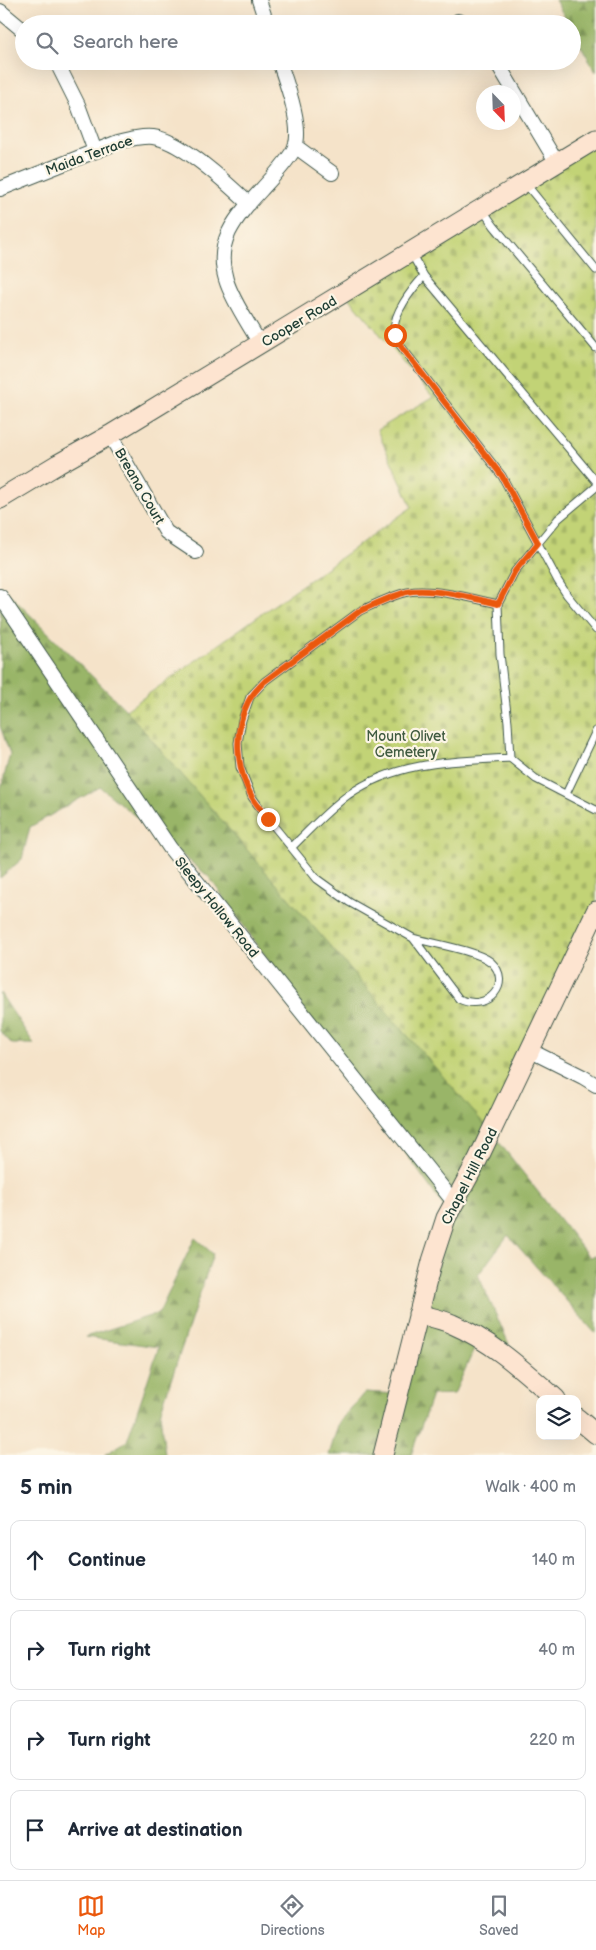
<!DOCTYPE html>
<meta charset="utf-8">
<style>
:root{--surface:#fff;--page:#f2f2f3;--text:#1f2937;--muted:#747a83;--line:#e0e1e3;--accent:#ea580c}
body{margin:0;font-family:"Balsamiq Sans",sans-serif;background:var(--page);color:var(--text)}
.controls{position:absolute;right:15px;bottom:15px;display:grid;overflow:hidden;border-radius:10px;box-shadow:0 5px 20px #0002}
.controls button{width:45px;height:45px;display:grid;place-items:center;padding:0;border:0;border-bottom:1px solid var(--line);background:var(--surface);color:var(--text);font:25px sans-serif}
.compass{position:absolute;left:476px;top:85px;width:45px;height:45px;border-radius:50%;background:var(--surface);box-shadow:0 5px 20px #0002;rotate:157deg}
.stop{position:absolute;width:15px;height:15px;margin:-11px;border:4px solid #ea580c;border-radius:50%;background:#fff}
.stop.end{background:#ea580c;border-color:#fff;box-shadow:0 1px 5px #0008}
.list{margin:0;padding:0;list-style:none}
h2{display:flex;justify-content:space-between;align-items:center;height:65px;margin:0;padding:0 20px;font-size:21px}
h2 small{font-size:16px;font-weight:400;color:var(--muted)}
.list li{display:grid;grid-template-columns:32px 1fr auto;gap:15px;align-items:center;box-sizing:border-box;height:80px;margin:0 10px 10px;padding:0 10px;border:1px solid var(--line);border-radius:10px}
.list b{display:block;font-size:19px;white-space:nowrap}
.list em{font-size:16px;font-style:normal;color:var(--muted)}
.icon{flex:none;width:28px;height:28px;fill:none;stroke:currentColor;stroke-width:2;stroke-linecap:round;stroke-linejoin:round}
.map{position:relative;flex:none;width:596px;height:1455px;overflow:hidden}
.search{position:absolute;background:var(--surface);box-shadow:0 5px 20px #0002;left:15px;right:15px;top:15px;height:55px;display:flex;align-items:center;gap:12px;box-sizing:border-box;padding:0 18px;border-radius:28px;color:var(--muted);font-size:19px}
.sheet{height:425px;background:var(--surface)}
nav{display:flex;justify-content:space-around;align-items:center;box-sizing:border-box;height:70px;border-top:1px solid var(--line);background:var(--surface);font-size:14px;color:var(--muted)}
nav a{display:grid;justify-items:center;gap:2px}
nav .on{color:var(--accent)}
.map>svg:first-child{display:block}
.forest{fill:url(#forest-firs);stroke:#5c794e}
.cemetery{fill:url(#cemetery-stones);stroke:#708855}
.lines{fill:none;stroke-linecap:round;stroke-linejoin:round}
.lane-casing{stroke:#3f564a;stroke-width:9}
.street-casing{stroke:#3f564a;stroke-width:16}
.secondary-casing{stroke:#3f564a;stroke-width:21}
.lane{stroke:#fff;stroke-width:7}
.street{stroke:#fff;stroke-width:14}
.secondary{stroke:#fde4d0;stroke-width:19}
.route{stroke:#ea580c;stroke-width:6}
.labels{text-anchor:middle;stroke-width:4.5;stroke-linejoin:round;paint-order:stroke}
.street-label{font-size:14px;fill:#1f3d34;stroke:#fcf5e5}
.park-label{font-size:14px;fill:#405b41;stroke:#fcf5e5}
</style>
<div class="map">
<svg width="596" height="1455" viewBox="0 0 596 1455">
<defs>
<pattern id="forest-firs" width="22" height="20" patternUnits="userSpaceOnUse" patternTransform="scale(1.25)"><rect width="22" height="20" fill="#99b567"/><path d="M5 1l3.5 6h-7zM16 11l3.5 6h-7z" fill="#7c9456"/></pattern>
<pattern id="cemetery-stones" width="16" height="16" patternUnits="userSpaceOnUse" patternTransform="scale(1.25)"><rect width="16" height="16" fill="#c2d376"/><path d="M2 7V4a2 2 0 0 1 4 0v3zM10 15v-3a2 2 0 0 1 4 0v3z" fill="#a6b667"/></pattern>
</defs>
<rect width="100%" height="100%" fill="#fcf5e5"/>
<filter id="ink" filterUnits="userSpaceOnUse"><feTurbulence type="fractalNoise" baseFrequency=".02" numOctaves="2"/><feDisplacementMap in="SourceGraphic" scale="10" xChannelSelector="R" yChannelSelector="G"/><feConvolveMatrix kernelMatrix="1 2 1 2 8 2 1 2 1" color-interpolation-filters="sRGB"/></filter>
<filter id="wash" filterUnits="userSpaceOnUse"><feTurbulence type="fractalNoise" baseFrequency=".0096" numOctaves="4" result="noise"/><feDisplacementMap in="SourceGraphic" scale="20" xChannelSelector="R" yChannelSelector="G"/><feGaussianBlur stdDeviation="1.12" result="paint"/><feColorMatrix in="noise" values="0 0 0 0 0 0 0 0 0 0 0 0 0 0 0 0 0 1.4 0 .05"/><feComposite in="paint" operator="in"/></filter>
<g filter="url(#wash)">
<rect width="100%" height="100%" fill="#f5e3c9"/>
<path class="forest" d="M555 0H596V72L572 30V24H569Z
M1 586 126 710 491 1132 589 1257 596 1256V1334L508 1235 478 1275 509 1344 477 1343 454 1394 432 1395 411 1455H329L339 1422 365 1392 395 1394 452 1218 209 877 100 787 30 827 22 859 0 878V792L10 754 0 726Z
M0 993 34 1044H12L0 1031Z
M195 1238 213 1254 160 1413 165 1455H104L127 1441 159 1347 85 1337 159 1313Z"/>
<path class="cemetery" d="M596 142V923L491 1132 126 710 412 507 377 430 433 397 346 294Z"/>
</g>
<g filter="url(#ink)">
<g class="lines">
<defs>
<path id="lane" d="M525 183 596 270
M482 209 494 226 596 348
M411 253 424 276 596 481
M424 276C413 288 390 316 395 334 396 338 398 342 400 345L502 476 558 581 567 595 596 630
M510 758 508 722 500 654 498 604 515 571 558 519 596 487
M566 794 596 731
M292 847C310 829 328 810 348 795 396 761 453 761 510 758L536 779 596 810
M413 938 349 902 317 879 268 819 252 797 240 767 238 743 242 720 250 697 265 681 360 611C375 604 392 595 408 592 435 588 471 598 498 604
M413 938C431 943 478 951 491 962 513 982 489 1013 459 999Z"/>
<path id="street" d="M259 0 267 24
M0 11 24 31
M458 21 467 24
M56 61 78 105 95 151
M496 61 557 163
M295 146 332 173
M0 189 118 142C130 139 141 136 153 137 182 141 227 183 249 204
M260 344C241 309 209 273 229 232 237 216 250 202 262 189 271 179 290 159 295 147 303 127 286 82 279 61
M110 435 166 532 196 552
M0 596 170 848 454 1202
M531 1051 583 1077 596 1085"/>
<path id="secondary" d="M0 499 58 464 110 435 596 139
M418 1314C429 1317 441 1319 452 1324 492 1341 523 1370 556 1399
M577 1418 596 1434
M383 1455 432 1261 446 1218 478 1159 596 911"/>
</defs>
<use href="#lane" class="lane-casing"/>
<use href="#street" class="street-casing"/>
<use href="#secondary" class="secondary-casing"/>
<use href="#lane" class="lane"/>
<use href="#street" class="street"/>
<use href="#secondary" class="secondary"/>
</g>
</g>
<g class="lines" filter="url(#ink)">
<path class="route" d="M268 819C263 812 256 804 252 797 236 768 233 732 248 702 252 694 259 687 265 681L360 611C375 604 391 596 407 592 431 587 473 598 498 604L515 571 538 543 502 476 400 345 395 335"/>
</g>
<g class="labels">
<g class="street-label">
<text transform="translate(89 155) rotate(-20)" y="5">Maida Terrace</text>
<text transform="translate(299 321) rotate(-31)" y="5">Cooper Road</text>
<text transform="translate(140 486) rotate(60)" y="5">Breana Court</text>
<text transform="translate(217 907) rotate(51)" y="5">Sleepy Hollow Road</text>
<text transform="translate(469 1176) rotate(-63)" y="5">Chapel Hill Road</text>
</g>
<g class="park-label">
<text x="406" y="741">Mount Olivet<tspan x="406" dy="16">Cemetery</tspan></text>
</g>
</g>
</svg>
<div class="controls">
<button><svg class="icon" aria-label="layers" viewBox="0 0 24 24"><path d="M12 4l9 5-9 5-9-5zM3 14l9 5 9-5"/></svg></button>
</div>
<svg class="compass" viewBox="-18 -18 36 36"><path d="M0-13l5 13h-10z" fill="#e53935"/><path d="M0 13l5-13h-10z" fill="#747a83"/></svg>
<div class="stop" style="left:395px;top:335px"></div>
<div class="stop end" style="left:268px;top:819px"></div>
<div class="search"><svg class="icon" aria-label="search" viewBox="0 0 24 24"><circle cx="10" cy="10" r="6"/><path d="M15 15l6 6"/></svg>Search here</div>
</div>
<section class="sheet">
<h2>5 min<small>Walk · 400 m</small></h2>
<ul class="list">
<li><svg class="icon" aria-label="ahead" viewBox="0 0 24 24"><path d="M12 20V5M6 11l6-6 6 6"/></svg><div><b>Continue</b></div><em>140 m</em></li>
<li><svg class="icon" aria-label="right" viewBox="0 0 24 24"><path d="M7 20v-9h11M14 6l5 5-5 5"/></svg><div><b>Turn right</b></div><em>40 m</em></li>
<li><svg class="icon" aria-label="right" viewBox="0 0 24 24"><path d="M7 20v-9h11M14 6l5 5-5 5"/></svg><div><b>Turn right</b></div><em>220 m</em></li>
<li><svg class="icon" aria-label="arrive" viewBox="0 0 24 24"><path d="M6 21V4h12l-3 4 3 4H6"/></svg><div><b>Arrive at destination</b></div></li>
</ul>
</section>
<nav>
<a class="on"><svg class="icon" aria-label="map" viewBox="0 0 24 24"><path d="M3 6l6-2 6 2 6-2v14l-6 2-6-2-6 2zM9 4v14M15 6v14"/></svg>Map</a>
<a><svg class="icon" aria-label="directions" viewBox="0 0 24 24"><path d="M12 3l9 9-9 9-9-9zM9 14v-3h6M13 9l2 2-2 2"/></svg>Directions</a>
<a><svg class="icon" aria-label="saved" viewBox="0 0 24 24"><path d="M7 4h10v16l-5-4-5 4z"/></svg>Saved</a>
</nav>
